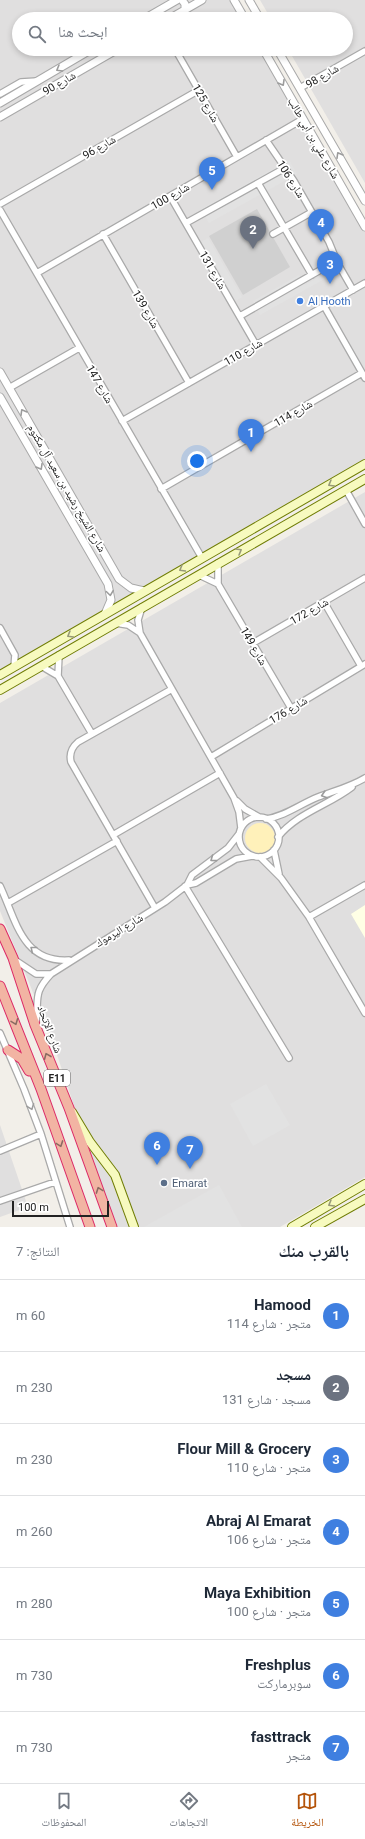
<!DOCTYPE html>
<html lang="ar">
<meta charset="utf-8">
<style>
:root{--surface:#fff;--page:#f2f2f3;--text:#1f2937;--muted:#747a83;--line:#e0e1e3;--accent:#b45309}
body{margin:0;font-family:Roboto,"Noto Naskh Arabic",sans-serif;background:var(--page);color:var(--text);direction:rtl}
.scale{position:absolute;left:12px;bottom:10px;width:97px;box-sizing:border-box;padding-left:4px;border:2px solid #222;border-top:0;font-size:11px;line-height:14px;white-space:nowrap;color:#222;-webkit-text-stroke:3px #fff;paint-order:stroke}
.you{position:absolute;left:197px;top:461px;width:14px;height:14px;margin:-10px;border:3px solid #fff;border-radius:50%;background:#1a73e8;box-shadow:0 0 0 6px #1a73e833}
.badge{display:grid;place-items:center;width:26px;height:26px;border-radius:50%;background:var(--accent);color:#fff;font-size:13px;font-weight:700}
.pin{position:absolute;translate:-50% -33px;filter:drop-shadow(0 1px 2px #0008)}
.pin::after{content:'';position:absolute;top:21px;width:14px;height:12px;background:inherit;clip-path:polygon(0 0,100% 0,50% 100%)}
.list{margin:0;padding:0;list-style:none}
h2{display:flex;justify-content:space-between;align-items:center;height:52px;margin:0;padding:0 16px;font-size:17px}
h2 small{font-size:13px;font-weight:400;color:var(--muted)}
.list li{display:grid;grid-template-columns:26px 1fr auto;gap:12px;align-items:center;box-sizing:border-box;height:72px;padding:0 16px;border-top:1px solid var(--line)}
.list b{display:block;font-size:15px;white-space:nowrap}
.list p{margin:0;font-size:13px;white-space:nowrap;color:var(--muted)}
.list em{font-size:13px;font-style:normal;color:var(--muted)}
.icon{flex:none;width:22px;height:22px;fill:none;stroke:currentColor;stroke-width:2;stroke-linecap:round;stroke-linejoin:round}
.map{position:relative;flex:none;width:365px;height:1227px;overflow:hidden;direction:ltr}
.search{position:absolute;background:var(--surface);box-shadow:0 2px 6px #0003;left:12px;right:12px;top:12px;height:44px;display:flex;align-items:center;gap:10px;box-sizing:border-box;padding:0 14px;border-radius:22px;color:var(--muted);font-size:15px}
.sheet{height:556px;background:var(--surface)}
nav{display:flex;justify-content:space-around;align-items:center;box-sizing:border-box;height:56px;border-top:1px solid var(--line);background:var(--surface);font-size:11px;color:var(--muted)}
nav a{display:grid;justify-items:center;gap:2px}
nav .on{color:var(--accent)}
.map>svg:first-child{display:block}
.residential{fill:#e0dfdf}
.education{fill:#ffffe5}
.religious{fill:#d0d0d0}
.sand{fill:#fff1ba}
.parking{fill:#e2e2e2}
.lines{fill:none;stroke-linecap:round;stroke-linejoin:round}
.minor-casing{stroke:#a9a9a9;stroke-width:8}
.tertiary-casing{stroke:#a9a9a9;stroke-width:9}
.secondary-casing{stroke:#707d05;stroke-width:10}
.trunk-casing{stroke:#dc2a67;stroke-width:11}
.minor{stroke:#fff;stroke-width:5.5}
.tertiary{stroke:#fff;stroke-width:7}
.secondary{stroke:#f7fabf;stroke-width:8}
.trunk{stroke:#f2b4a3;stroke-width:9}
.oneway{stroke:#9c9c9c}
.oneway2{stroke:#979978}
.oneway3{stroke:#8a6b62}
.shop-dot{fill:#3f7fe0;stroke:#fff;stroke-width:1.5}
.service-dot{fill:#5c6f8a;stroke:#fff;stroke-width:1.5}
.labels{text-anchor:middle;stroke-width:3.5;stroke-linejoin:round;paint-order:stroke}
.shield{fill:#fff;stroke:#646464;stroke-width:1}
.shield-label{font-size:10px;font-weight:bold;fill:#222}
.street-label{font-size:11px;fill:#222;stroke:#fff}
.shop-label{font-size:11px;fill:#366cbe;stroke:#fff;text-anchor:start}
.service-label{font-size:11px;fill:#4e5e75;stroke:#fff;text-anchor:start}
</style>
<div class="map">
<svg width="365" height="1227" viewBox="0 0 365 1227">
<rect width="100%" height="100%" fill="#f2efe9"/>
<path class="residential" d="M0 0H232L243 19H19V49H260L365 232V459L0 670Z
M260 0H365V183L288 49H346V19H271Z
M365 492V1177L280 1227H118L100 1183 51 1037 0 911V703Z
M0 1125 28 1207 0 1217Z"/>
<path class="education" d="M365 905V938L351 914Z"/>
<path class="religious" d="M257 209 290 267 243 295 209 236Z"/>
<path class="sand" d="M245 838a15 15 0 1 1 30 0a15 15 0 1 1-30 0Z"/>
<path class="parking" d="M289 160 297 174 209 223 201 209Z
M208 238 242 297 236 301 201 242Z
M326 273 328 277 260 315 253 301 299 275 305 285Z
M266 1084 290 1125 253 1146 230 1104Z
M219 1185 242 1227H144Z"/>
<g class="lines">
<defs>
<path id="minor" d="M175 49 237 157
M300 88 365 51
M0 94 21 82 37 81
M266 140 294 181 329 242 338 264 353 290
M258 183 312 275
M170 196 256 345
M0 204 199 90
M0 210 202 558
M186 223 285 168
M103 234 189 383
M273 234 312 212
M37 273 303 119
M324 306 365 378
M240 316 336 261
M9 388 79 348
M122 421 365 283
M161 489 362 373
M346 490 365 524
M218 563V584L291 708
M199 575 218 584
M324 602 361 666
M142 607 138 620 140 633 234 798 239 812 241 828
M115 623 128 625 140 633
M0 628 15 655 14 667
M253 643 365 578
M41 666 58 676 92 734
M58 676 59 655
M211 757 365 664
M237 801 245 809 259 817
M239 837a20 20 0 1 1 40 0a20 20 0 1 1-40 0Z
M266 819C286 816 300 804 318 797 334 791 350 787 365 778
M113 835 220 773
M278 837C297 813 329 805 352 787
M274 850 279 874
M260 857 281 878 309 917 365 1013
M187 885 192 875 228 848 239 834
M0 886C16 920 22 963 69 960
M185 886 289 1058
M8 903 117 841
M155 908 71 762C69 754 71 748 78 742L172 689
M309 917 365 885
M15 960 36 974H51
M36 1021C39 998 33 993 51 974L165 902 187 885 196 883 236 859 252 856
M0 1033 24 1089 41 1134 70 1227
M0 1151 41 1134
M0 1201 55 1182"/>
<path id="tertiary" d="M182 0 185 4V10
M234 0 245 19
M249 0 260 19
M144 19 177 0
M169 19 202 0
M263 49 365 227
M277 49 365 201
M0 103 92 49
M0 117 118 49
M0 372 119 579 131 588 144 591
M0 397 108 584 111 600 105 614"/>
<path id="secondary" d="M0 675 365 464
M0 690 365 479
M72 1112 90 1142 115 1175 134 1227
M292 1227 365 1184
M315 1227 365 1199"/>
<path id="trunk" d="M0 929 13 958 35 1025 69 1108 112 1227
M0 986 41 1089 90 1227
M8 1050 22 1059 29 1071"/>
</defs>
<use href="#minor" class="minor-casing"/>
<use href="#tertiary" class="tertiary-casing"/>
<use href="#secondary" class="secondary-casing"/>
<use href="#trunk" class="trunk-casing"/>
<use href="#minor" class="minor"/>
<use href="#tertiary" class="tertiary"/>
<use href="#secondary" class="secondary"/>
<use href="#trunk" class="trunk"/>
</g>
<defs><path id="oneway-chevron" d="M-2-3.5L2.5 0L-2 3.5" fill="none" stroke-width="1.6" stroke-linecap="round" stroke-linejoin="round"/></defs>
<g class="oneway">
<use href="#oneway-chevron" transform="translate(59 69) rotate(150)"/>
<use href="#oneway-chevron" transform="translate(282 83) rotate(60)"/>
<use href="#oneway-chevron" transform="translate(339 155) rotate(-120)"/>
<use href="#oneway-chevron" transform="translate(23 412) rotate(-120)"/>
<use href="#oneway-chevron" transform="translate(40 467) rotate(60)"/>
<use href="#oneway-chevron" transform="translate(110 593) rotate(82)"/>
<use href="#oneway-chevron" transform="translate(324 795) rotate(163)"/>
<use href="#oneway-chevron" transform="translate(213 859) rotate(144)"/>
<use href="#oneway-chevron" transform="translate(33 949) rotate(-141)"/>
<use href="#oneway-chevron" transform="translate(31 1107) rotate(69)"/>
</g>
<g class="oneway2">
<use href="#oneway-chevron" transform="translate(331 484) rotate(150)"/>
<use href="#oneway-chevron" transform="translate(239 551) rotate(-30)"/>
<use href="#oneway-chevron" transform="translate(182 569) rotate(150)"/>
<use href="#oneway-chevron" transform="translate(70 635) rotate(150)"/>
<use href="#oneway-chevron" transform="translate(331 1204) rotate(150)"/>
</g>
<g class="oneway3">
<use href="#oneway-chevron" transform="translate(15 1022) rotate(69)"/>
<use href="#oneway-chevron" transform="translate(47 1056) rotate(-112)"/>
<use href="#oneway-chevron" transform="translate(60 1144) rotate(70)"/>
<use href="#oneway-chevron" transform="translate(99 1190) rotate(-110)"/>
</g>
<circle class="shop-dot" cx="300" cy="301" r="4"/>
<circle class="service-dot" cx="164" cy="1183" r="4"/>
<g class="labels">
<rect class="shield" x="44" y="1070" width="26" height="16" rx="3"/>
<g class="shield-label">
<text x="57" y="1082">E11</text>
</g>
<g class="street-label">
<text transform="translate(322 76) rotate(-30)" y="4">شارع 98</text>
<text transform="translate(59 83) rotate(-30)" y="4">شارع 90</text>
<text transform="translate(206 103) rotate(60)" y="4">شارع 125</text>
<text transform="translate(314 138) rotate(60)" y="4">شارع علي بن أبي طالب</text>
<text transform="translate(99 147) rotate(-30)" y="4">شارع 96</text>
<text transform="translate(291 179) rotate(58)" y="4">شارع 106</text>
<text transform="translate(170 196) rotate(-30)" y="4">شارع 100</text>
<text transform="translate(213 270) rotate(60)" y="4">شارع 131</text>
<text transform="translate(146 309) rotate(60)" y="4">شارع 139</text>
<text transform="translate(243 352) rotate(-30)" y="4">شارع 110</text>
<text transform="translate(100 384) rotate(60)" y="4">شارع 147</text>
<text transform="translate(293 413) rotate(-30)" y="4">شارع 114</text>
<text transform="translate(67 488) rotate(60)" y="4">شارع الشيخ رشيد بن سعيد آل مكتوم</text>
<text transform="translate(309 611) rotate(-30)" y="4">شارع 172</text>
<text transform="translate(254 646) rotate(60)" y="4">شارع 149</text>
<text transform="translate(288 710) rotate(-31)" y="4">شارع 176</text>
<text transform="translate(119 930) rotate(-31)" y="4">شارع اليرموك</text>
<text transform="translate(50 1029) rotate(69)" y="4">شارع الإتحاد</text>
</g>
<g class="shop-label">
<text x="308" y="305">Al Hooth</text>
</g>
<g class="service-label">
<text x="172" y="1187">Emarat</text>
</g>
</g>
</svg>
<div class="scale">100 m</div>
<div class="you"></div>
<div class="pin badge" style="left:251px;top:452px;background:#3f7fe0">1</div>
<div class="pin badge" style="left:253px;top:249px;background:#6b7280">2</div>
<div class="pin badge" style="left:330px;top:284px;background:#3f7fe0">3</div>
<div class="pin badge" style="left:321px;top:242px;background:#3f7fe0">4</div>
<div class="pin badge" style="left:212px;top:190px;background:#3f7fe0">5</div>
<div class="pin badge" style="left:157px;top:1165px;background:#3f7fe0">6</div>
<div class="pin badge" style="left:190px;top:1169px;background:#3f7fe0">7</div>
<div class="search"><svg class="icon" aria-label="search" viewBox="0 0 24 24"><circle cx="10" cy="10" r="6"/><path d="M15 15l6 6"/></svg>ابحث هنا</div>
</div>
<section class="sheet">
<h2>بالقرب منك<small>النتائج: 7</small></h2>
<ul class="list">
<li><span class="badge" style="background:#3f7fe0">1</span><div><b>Hamood</b><p>متجر · شارع 114</p></div><em>60 m</em></li>
<li><span class="badge" style="background:#6b7280">2</span><div><b>مسجد</b><p>مسجد · شارع 131</p></div><em>230 m</em></li>
<li><span class="badge" style="background:#3f7fe0">3</span><div><b>Flour Mill &amp; Grocery</b><p>متجر · شارع 110</p></div><em>230 m</em></li>
<li><span class="badge" style="background:#3f7fe0">4</span><div><b>Abraj Al Emarat</b><p>متجر · شارع 106</p></div><em>260 m</em></li>
<li><span class="badge" style="background:#3f7fe0">5</span><div><b>Maya Exhibition</b><p>متجر · شارع 100</p></div><em>280 m</em></li>
<li><span class="badge" style="background:#3f7fe0">6</span><div><b>Freshplus</b><p>سوبرماركت</p></div><em>730 m</em></li>
<li><span class="badge" style="background:#3f7fe0">7</span><div><b>fasttrack</b><p>متجر</p></div><em>730 m</em></li>
</ul>
</section>
<nav>
<a class="on"><svg class="icon" aria-label="map" viewBox="0 0 24 24"><path d="M3 6l6-2 6 2 6-2v14l-6 2-6-2-6 2zM9 4v14M15 6v14"/></svg>الخريطة</a>
<a><svg class="icon" aria-label="directions" viewBox="0 0 24 24"><path d="M12 3l9 9-9 9-9-9zM9 14v-3h6M13 9l2 2-2 2"/></svg>الاتجاهات</a>
<a><svg class="icon" aria-label="saved" viewBox="0 0 24 24"><path d="M7 4h10v16l-5-4-5 4z"/></svg>المحفوظات</a>
</nav>
